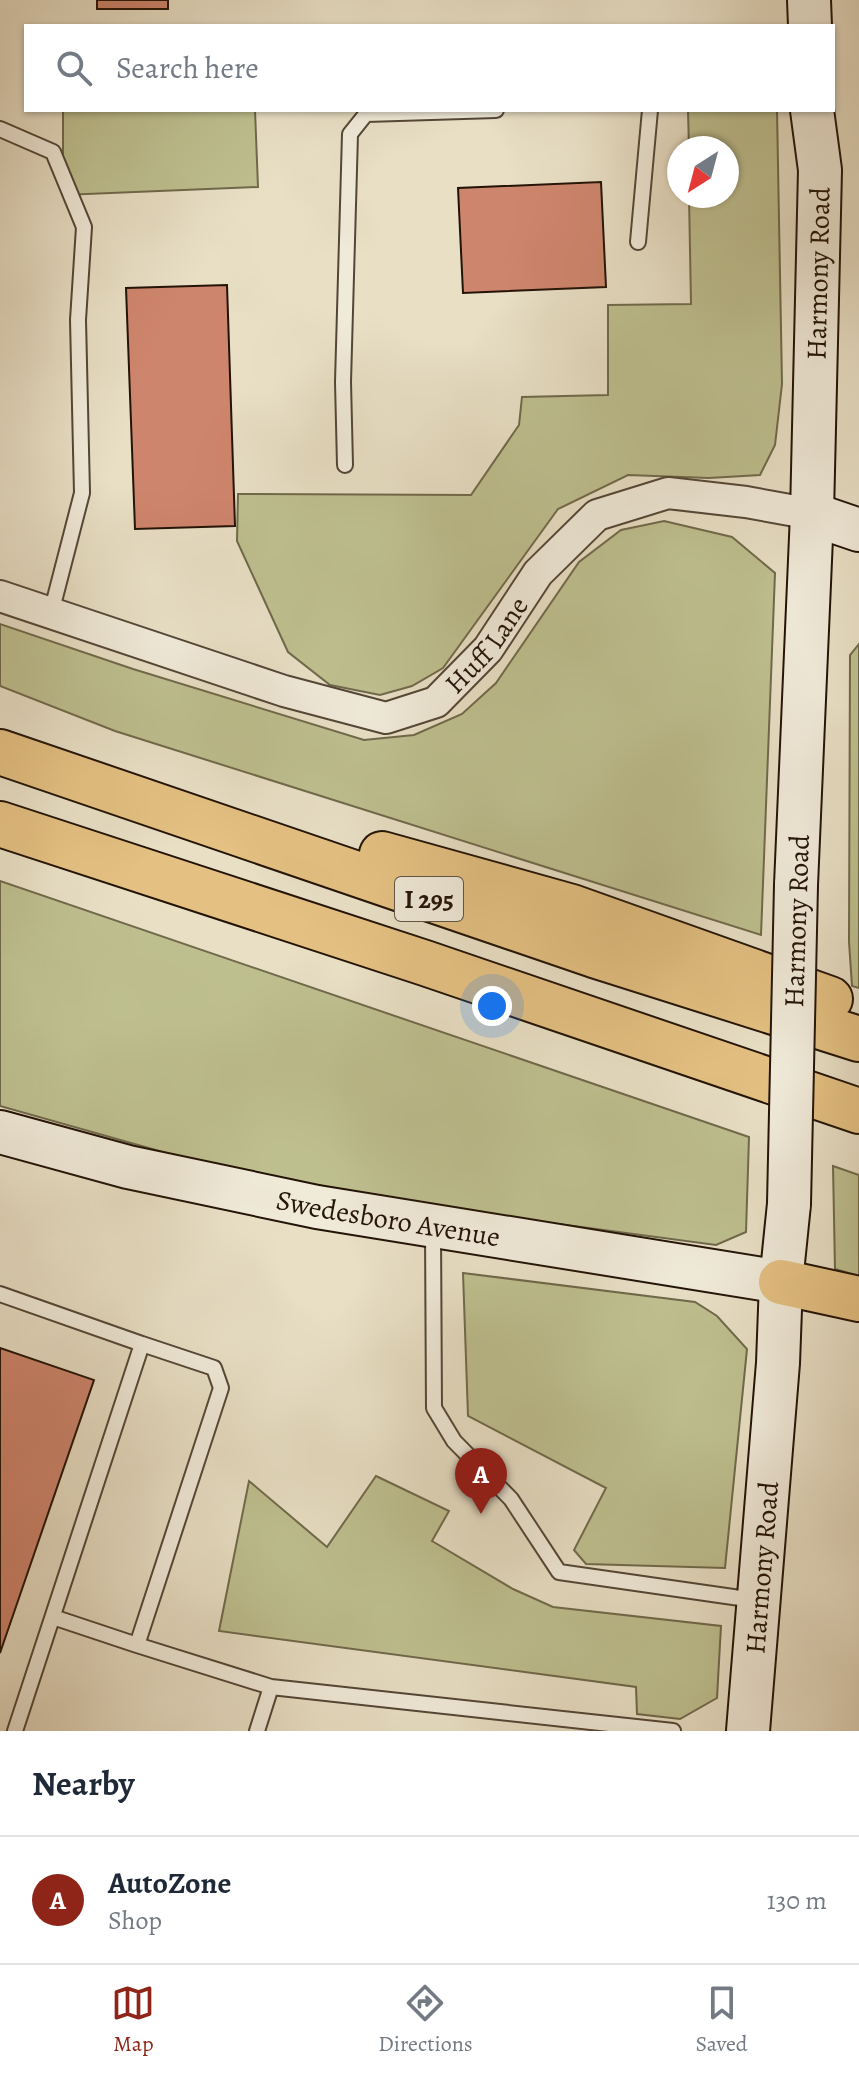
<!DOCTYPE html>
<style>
:root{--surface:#fff;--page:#f2f2f3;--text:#1f2937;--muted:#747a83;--line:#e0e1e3;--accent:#8f2418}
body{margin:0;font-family:Alegreya,serif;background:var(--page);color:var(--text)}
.compass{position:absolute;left:667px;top:136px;width:72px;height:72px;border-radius:50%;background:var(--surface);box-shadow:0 2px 6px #0004;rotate:216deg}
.you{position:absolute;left:492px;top:1006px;width:28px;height:28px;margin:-20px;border:6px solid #fff;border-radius:50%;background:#1a73e8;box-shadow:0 0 0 12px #1a73e833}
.badge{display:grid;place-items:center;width:52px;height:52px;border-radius:50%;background:var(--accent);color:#fff;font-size:26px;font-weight:700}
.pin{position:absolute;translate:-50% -66px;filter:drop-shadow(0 2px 4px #0008)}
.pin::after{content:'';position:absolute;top:42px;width:28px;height:24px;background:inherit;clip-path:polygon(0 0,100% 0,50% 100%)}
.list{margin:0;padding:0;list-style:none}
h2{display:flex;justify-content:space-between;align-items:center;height:104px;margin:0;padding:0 32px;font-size:34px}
h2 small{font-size:26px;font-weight:400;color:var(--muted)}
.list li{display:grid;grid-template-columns:52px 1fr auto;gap:24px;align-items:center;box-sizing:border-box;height:128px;padding:0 32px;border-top:2px solid var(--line)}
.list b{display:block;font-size:30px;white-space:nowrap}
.list p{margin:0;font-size:26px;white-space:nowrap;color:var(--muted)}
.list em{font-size:26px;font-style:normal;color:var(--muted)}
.icon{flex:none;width:44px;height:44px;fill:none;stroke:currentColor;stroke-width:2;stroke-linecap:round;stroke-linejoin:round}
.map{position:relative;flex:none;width:859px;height:1731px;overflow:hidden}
.search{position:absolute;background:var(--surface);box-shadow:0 2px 6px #0004;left:24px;right:24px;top:24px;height:88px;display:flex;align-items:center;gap:20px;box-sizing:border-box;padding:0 28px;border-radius:0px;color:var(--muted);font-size:30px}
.sheet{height:232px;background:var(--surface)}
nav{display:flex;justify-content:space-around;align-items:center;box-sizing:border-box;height:112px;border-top:2px solid var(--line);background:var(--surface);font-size:22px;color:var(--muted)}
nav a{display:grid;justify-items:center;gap:4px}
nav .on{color:var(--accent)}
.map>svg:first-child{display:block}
.green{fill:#bebf8f;stroke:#70694b;stroke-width:2}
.building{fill:#ce856d;stroke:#231307;stroke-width:2}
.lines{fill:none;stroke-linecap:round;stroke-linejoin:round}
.lane-casing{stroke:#544636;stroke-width:18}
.street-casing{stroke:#544636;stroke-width:34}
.secondary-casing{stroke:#231307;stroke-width:46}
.highway-casing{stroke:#231307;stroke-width:48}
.lane{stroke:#f0ead9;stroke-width:14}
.street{stroke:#f0ead9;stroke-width:30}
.secondary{stroke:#f0ead9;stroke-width:42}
.highway{stroke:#e4c082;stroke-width:44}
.secondary-bridge-casing{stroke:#231307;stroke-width:46;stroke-linecap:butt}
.secondary-bridge{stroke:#f0ead9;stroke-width:42}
.labels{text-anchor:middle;stroke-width:6;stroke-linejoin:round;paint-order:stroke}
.shield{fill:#f0ead9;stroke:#605446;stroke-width:2}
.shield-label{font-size:26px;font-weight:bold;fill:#231307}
.street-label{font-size:28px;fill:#231307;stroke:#f0ead9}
</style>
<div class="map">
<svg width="859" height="1731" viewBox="0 0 859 1731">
<rect width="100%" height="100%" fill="#e8dfc5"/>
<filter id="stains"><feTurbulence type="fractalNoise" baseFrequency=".0025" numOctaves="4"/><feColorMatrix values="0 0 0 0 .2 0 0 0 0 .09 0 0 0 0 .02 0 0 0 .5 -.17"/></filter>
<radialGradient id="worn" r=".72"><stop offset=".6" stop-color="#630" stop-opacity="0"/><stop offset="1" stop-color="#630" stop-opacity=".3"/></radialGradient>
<path class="green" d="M63 110H255L258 187 63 195Z
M777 110 782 384 775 445 760 475 709 478 628 475 558 509 443 668 412 686 380 695 330 685 288 652 237 541 238 494 471 495 519 425 522 397 608 395V305L691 304 689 196H727V148H689L688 111Z
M664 521 732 537 775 573 761 935 115 731 0 686V624L133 669 364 740 414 735 462 714 496 683 579 562 621 530Z
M859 644V988L852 986 849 942 850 655Z
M0 881 749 1137 746 1232 716 1245 468 1212 216 1167 0 1106Z
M833 1166 859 1175V1276L835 1269Z
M463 1273 695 1302 717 1316 747 1349 725 1568 586 1564 574 1550 606 1488 468 1416Z
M376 1476 449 1511 432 1541 513 1589 553 1607 721 1626 717 1698 680 1719 637 1714 636 1687 219 1631 249 1481 327 1547Z"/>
<path class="building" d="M97 0H168V9H97Z
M601 182 606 287 463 293 458 188Z
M227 285 235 526 135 529 126 288Z
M0 1348 94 1380 0 1653Z"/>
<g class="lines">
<defs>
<path id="lane" d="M0 129 53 152 84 227 78 320 82 493 51 613
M638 242 650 110
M345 465 343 382 350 134 366 114 496 110
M433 1230 434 1408 454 1441 511 1499 559 1572 754 1600
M0 1294 142 1344 15 1731
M142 1344 214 1368 221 1388 137 1645 271 1687 673 1731
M53 1617 137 1645
M257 1731 271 1687"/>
<g id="street">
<path id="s1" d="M0 596 284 691 386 718 436 702 488 649 538 573 597 515 668 493 746 502 812 514"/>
</g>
<g id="secondary">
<path d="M809 0 810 26"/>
<path d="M812 514 859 530"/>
<path id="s2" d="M796 885 812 514 820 170 812 110"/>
<path id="s3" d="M0 1132 128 1167 317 1207 781 1282"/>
<path id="s4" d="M748 1731 778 1363 781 1282 789 1204"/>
</g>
<path id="highway" d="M0 752 594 955 859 1039
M0 824 425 963 859 1111
M382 854 572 907 830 999
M781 1282 859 1299"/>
</defs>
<use href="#lane" class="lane-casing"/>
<use href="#street" class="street-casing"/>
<use href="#secondary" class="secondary-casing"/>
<use href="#highway" class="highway-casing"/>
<use href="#lane" class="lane"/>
<use href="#street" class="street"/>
<use href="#secondary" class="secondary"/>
<use href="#highway" class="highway"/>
<defs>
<path id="secondary-bridge" d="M789 1204 796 885"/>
</defs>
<use href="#secondary-bridge" class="secondary-bridge-casing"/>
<use href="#secondary-bridge" class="secondary-bridge"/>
</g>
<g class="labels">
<rect class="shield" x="395" y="877" width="68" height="44" rx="6"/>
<g class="shield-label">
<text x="429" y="908">I 295</text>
</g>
<g class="street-label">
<text dy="10" stroke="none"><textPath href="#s2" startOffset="612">Harmony Road</textPath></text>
<text dy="10" stroke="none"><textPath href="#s1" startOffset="534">Huff Lane</textPath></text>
<text transform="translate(796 921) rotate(-88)" y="10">Harmony Road</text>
<text dy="10" stroke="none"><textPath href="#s3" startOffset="398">Swedesboro Avenue</textPath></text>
<text dy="10" stroke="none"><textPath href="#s4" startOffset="164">Harmony Road</textPath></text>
</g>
</g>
<rect width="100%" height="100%" filter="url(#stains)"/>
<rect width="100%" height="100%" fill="url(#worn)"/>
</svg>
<svg class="compass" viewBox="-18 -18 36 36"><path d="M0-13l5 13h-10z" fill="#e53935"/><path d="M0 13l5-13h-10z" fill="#747a83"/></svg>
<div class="you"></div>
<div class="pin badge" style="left:481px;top:1514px">A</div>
<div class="search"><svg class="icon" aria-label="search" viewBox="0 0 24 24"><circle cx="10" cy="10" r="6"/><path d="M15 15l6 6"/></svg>Search here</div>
</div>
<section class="sheet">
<h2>Nearby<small></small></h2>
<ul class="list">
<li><span class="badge">A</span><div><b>AutoZone</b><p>Shop</p></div><em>130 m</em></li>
</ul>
</section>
<nav>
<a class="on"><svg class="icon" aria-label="map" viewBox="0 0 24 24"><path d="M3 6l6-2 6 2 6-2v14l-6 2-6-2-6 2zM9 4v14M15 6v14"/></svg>Map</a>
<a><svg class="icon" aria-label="directions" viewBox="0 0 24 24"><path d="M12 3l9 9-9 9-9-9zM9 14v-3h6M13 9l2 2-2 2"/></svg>Directions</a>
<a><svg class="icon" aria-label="saved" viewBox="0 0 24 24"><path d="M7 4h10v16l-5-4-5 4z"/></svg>Saved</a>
</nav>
